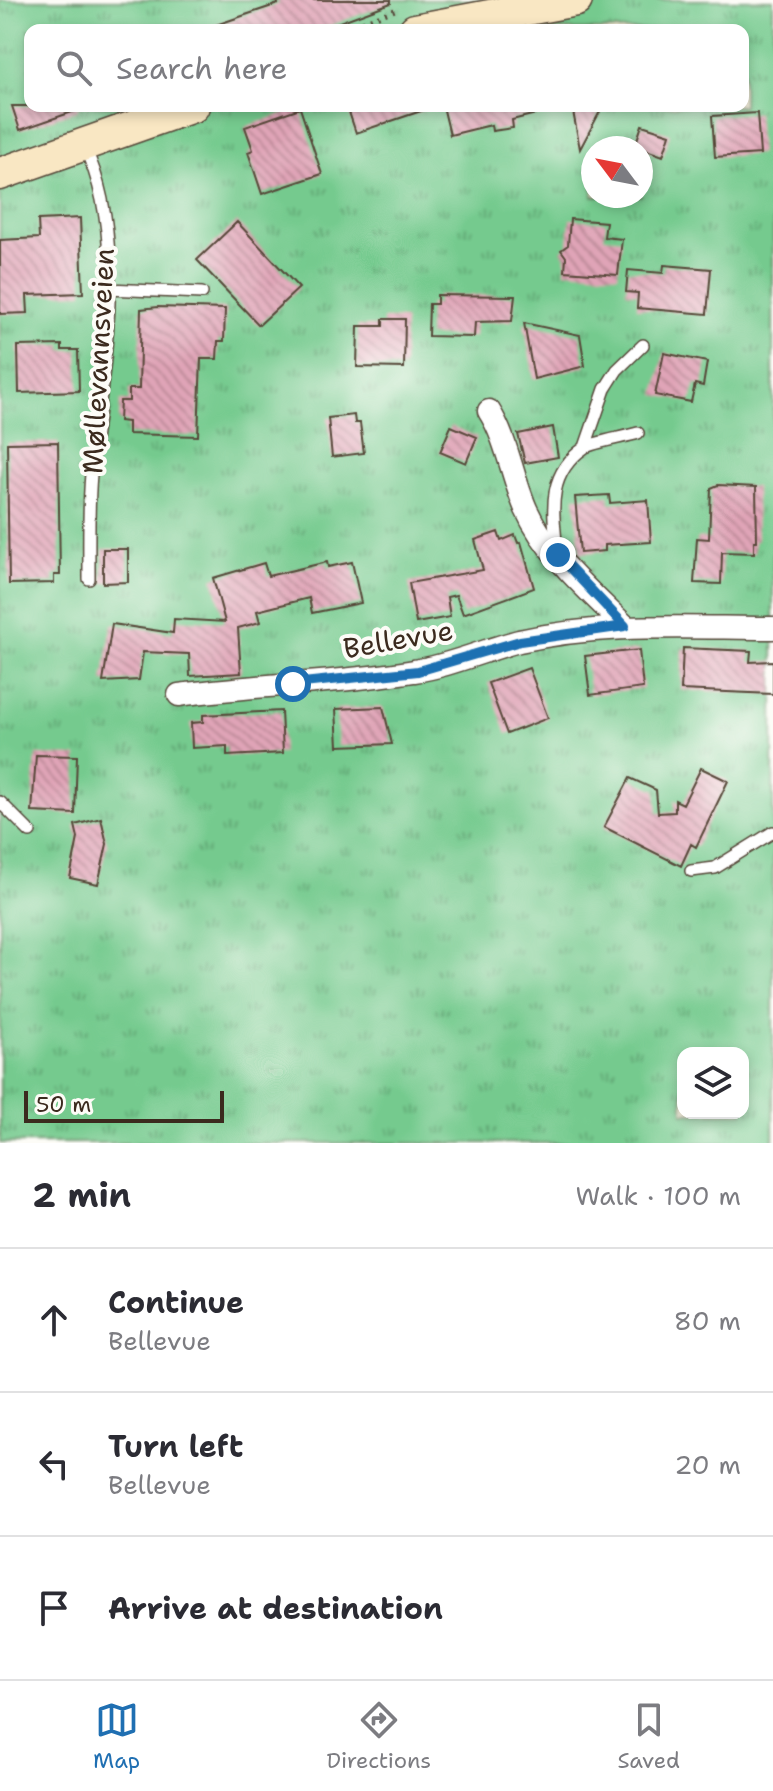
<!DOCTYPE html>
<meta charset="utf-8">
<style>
:root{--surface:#fff;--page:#f7f7f7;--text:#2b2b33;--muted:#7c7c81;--line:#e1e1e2;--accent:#1f6fb2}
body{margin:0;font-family:"Shantell Sans",sans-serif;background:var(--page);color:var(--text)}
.controls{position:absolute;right:24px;bottom:24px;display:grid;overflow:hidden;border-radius:16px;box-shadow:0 4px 12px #0003}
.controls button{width:72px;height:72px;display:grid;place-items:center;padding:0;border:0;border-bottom:2px solid var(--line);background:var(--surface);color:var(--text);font:40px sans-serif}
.compass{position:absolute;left:581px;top:136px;width:72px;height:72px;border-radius:50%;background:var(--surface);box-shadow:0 4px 12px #0003;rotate:302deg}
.scale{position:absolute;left:24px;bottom:20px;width:200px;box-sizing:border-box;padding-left:8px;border:4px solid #3b2a1e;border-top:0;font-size:22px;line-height:28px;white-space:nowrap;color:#3b2a1e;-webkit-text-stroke:6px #fdfcf7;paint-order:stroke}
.stop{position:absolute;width:24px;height:24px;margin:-18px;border:6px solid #1f6fb2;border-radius:50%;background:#fff}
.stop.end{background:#1f6fb2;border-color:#fff;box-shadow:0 2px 8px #0008}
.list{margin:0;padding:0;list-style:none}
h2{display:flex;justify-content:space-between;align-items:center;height:104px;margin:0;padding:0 32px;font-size:34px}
h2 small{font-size:26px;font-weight:400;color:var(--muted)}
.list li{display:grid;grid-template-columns:52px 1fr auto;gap:24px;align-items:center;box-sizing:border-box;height:144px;padding:0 32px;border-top:2px solid var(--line)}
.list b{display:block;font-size:30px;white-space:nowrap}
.list p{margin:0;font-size:26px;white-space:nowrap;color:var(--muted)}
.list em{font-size:26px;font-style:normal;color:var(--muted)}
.icon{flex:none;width:44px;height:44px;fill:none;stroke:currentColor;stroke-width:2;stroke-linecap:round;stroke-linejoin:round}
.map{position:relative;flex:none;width:773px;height:1143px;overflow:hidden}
.search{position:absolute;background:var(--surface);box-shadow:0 4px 12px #0003;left:24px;right:24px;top:24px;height:88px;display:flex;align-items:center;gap:20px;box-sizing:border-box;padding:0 28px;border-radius:16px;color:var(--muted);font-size:30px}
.sheet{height:536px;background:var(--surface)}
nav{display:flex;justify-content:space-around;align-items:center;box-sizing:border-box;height:112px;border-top:2px solid var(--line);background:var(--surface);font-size:22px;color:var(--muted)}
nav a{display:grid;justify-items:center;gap:4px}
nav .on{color:var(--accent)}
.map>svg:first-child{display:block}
.park{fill:url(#park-tufts);stroke:#587a56;stroke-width:2;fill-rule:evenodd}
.building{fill:url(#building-back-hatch)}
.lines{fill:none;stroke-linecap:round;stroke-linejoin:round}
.lane-casing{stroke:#564739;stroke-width:14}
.street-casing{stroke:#564739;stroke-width:25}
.secondary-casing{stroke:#564739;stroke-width:35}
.path{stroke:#564739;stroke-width:5;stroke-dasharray:2 6;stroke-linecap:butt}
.lane{stroke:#fff;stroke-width:11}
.street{stroke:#fff;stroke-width:22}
.secondary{stroke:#f9e7c3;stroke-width:32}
.route{stroke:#1f6fb2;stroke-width:10}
.labels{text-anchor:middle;stroke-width:8;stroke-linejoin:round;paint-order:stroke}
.street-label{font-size:28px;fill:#3b2a1e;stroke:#fdfcf7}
</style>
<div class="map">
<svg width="773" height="1143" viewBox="0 0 773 1143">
<defs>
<pattern id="park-tufts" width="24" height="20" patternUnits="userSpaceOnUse" patternTransform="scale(2)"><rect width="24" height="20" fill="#75ca8e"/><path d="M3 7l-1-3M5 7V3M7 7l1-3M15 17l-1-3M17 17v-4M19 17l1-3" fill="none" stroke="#61a473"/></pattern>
<pattern id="building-back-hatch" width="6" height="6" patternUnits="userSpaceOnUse" patternTransform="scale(2)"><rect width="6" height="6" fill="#e0a4b7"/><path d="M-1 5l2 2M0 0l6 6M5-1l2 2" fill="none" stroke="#b78694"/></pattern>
</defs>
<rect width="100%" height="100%" fill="#fdfcf7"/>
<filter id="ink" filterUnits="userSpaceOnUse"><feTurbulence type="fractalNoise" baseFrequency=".0125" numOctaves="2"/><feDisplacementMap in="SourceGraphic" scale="16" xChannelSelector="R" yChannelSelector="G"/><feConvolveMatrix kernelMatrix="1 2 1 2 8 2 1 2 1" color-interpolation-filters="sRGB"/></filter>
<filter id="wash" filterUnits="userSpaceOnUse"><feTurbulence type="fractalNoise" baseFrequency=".006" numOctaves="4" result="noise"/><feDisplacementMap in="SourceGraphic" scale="32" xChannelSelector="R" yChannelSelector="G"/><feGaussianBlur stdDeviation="1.8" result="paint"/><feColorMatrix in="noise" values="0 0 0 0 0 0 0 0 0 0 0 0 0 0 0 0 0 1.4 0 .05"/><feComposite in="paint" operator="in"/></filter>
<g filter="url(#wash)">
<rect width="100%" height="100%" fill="#f1e9d0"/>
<path class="park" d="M0 0H773V1143H0ZM30 30H743V106H30ZM593 148H641V196H593ZM683 1053H743V1113H683Z"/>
<g id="blocks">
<path class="building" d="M277 0H391V3L318 30H214L213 26 278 4Z
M12 106H78V110L20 130Z
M347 106H423L424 110 356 133Z
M443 106H535L536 114 512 120 513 128 492 131 491 125 450 135Z
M572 106H603L580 149Z
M300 108 322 174 262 194 248 152 253 150 245 127Z
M757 113 760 154 715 157 712 116Z
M642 125 670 134 663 156 635 146Z
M80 218 83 293 27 295 28 313 0 314V240L39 238 38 220Z
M570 219 606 222 604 237 622 239 618 275 565 271 566 257 561 250 568 245Z
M237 222 299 288 259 325 197 260Z
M664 265 711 269 707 314 637 308 638 293 626 292 628 270 663 273Z
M437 295 515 296 512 321 475 322 474 337 428 336 429 304H437Z
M158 307 225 309 224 341H218L217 359H201L198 436 128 434V422L119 421 120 401H129V389H139L141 309Z
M383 319H405L404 368 357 367 358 326H383Z
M524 323 580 335 585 366 534 379Z
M62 345V350H78L79 391 19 393 18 346Z
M664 353 707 362 703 386 695 384 691 402 655 395Z
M354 415 355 423H360L364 453 332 457 328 418Z
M451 426 477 437 466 463 440 452Z
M553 427 558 457 525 463 518 434Z
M58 442 60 575H54V583L9 584 7 443Z
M718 485 756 487 757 541H754V553L722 552 721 584 694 583 697 538 709 539 711 488Z
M609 495 610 503 648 500 651 542 605 545V551L580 553 575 497Z
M498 532 501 541 515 535 518 543 521 542 534 588 463 614 456 595 447 597 450 617 416 623 409 583 483 570 475 540Z
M103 549H128V582L103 583Z
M327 562 328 567 352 562 361 603 312 613 309 598 257 611 260 622 238 628 241 673 190 676 189 654 143 652 139 680 103 682 112 624 173 633 174 619 225 622 213 578 264 563 268 576Z
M683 648 751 651 750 662 773 661V694L681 690Z
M639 650 643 688 590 695 585 656Z
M529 668 548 718 507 734 488 683Z
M383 707 392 744 338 746 336 709Z
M281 711 283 753 227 756V746L192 748 191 723 203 722V715Z
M36 755 77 756 75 814 32 812Z
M701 768 728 781 696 847 691 844 681 866 604 827 630 778 656 790 658 813 675 812V800L683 804Z
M101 818 107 844 98 884 70 878 78 838 75 825Z"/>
</g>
</g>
<g filter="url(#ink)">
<use href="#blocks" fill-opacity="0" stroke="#564739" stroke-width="2"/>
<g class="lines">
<defs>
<path id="lane" d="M84 146C130 240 102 374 91 474 88 509 89 544 89 579
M108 289 202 293
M585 447 605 389 617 370 643 345
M557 551C553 511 546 475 584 448 593 442 626 437 638 433
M0 802 30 832
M691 871 715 868 773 832"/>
<path id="street" d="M489 411C507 439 512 477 526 509 546 554 590 592 625 626
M179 695C258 684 336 684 414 671 450 666 484 650 519 641 604 622 688 628 773 628"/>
<path id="secondary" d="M415 30 576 0
M0 174 193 106"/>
</defs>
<use href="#lane" class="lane-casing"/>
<use href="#street" class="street-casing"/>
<use href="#secondary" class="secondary-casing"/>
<path class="path" d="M340 30 395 10"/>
<use href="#lane" class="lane"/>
<use href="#street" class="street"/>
<use href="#secondary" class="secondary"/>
</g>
</g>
<g class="lines" filter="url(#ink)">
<path class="route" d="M293 684 418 671 520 641 625 626 558 555"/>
</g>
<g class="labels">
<g class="street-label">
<text transform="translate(98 361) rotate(-87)" y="10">Møllevannsveien</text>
<text transform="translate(398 639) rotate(-10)" y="10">Bellevue</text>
</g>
</g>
</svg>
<div class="controls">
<button><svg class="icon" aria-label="layers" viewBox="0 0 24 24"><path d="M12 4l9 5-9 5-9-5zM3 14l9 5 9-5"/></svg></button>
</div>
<svg class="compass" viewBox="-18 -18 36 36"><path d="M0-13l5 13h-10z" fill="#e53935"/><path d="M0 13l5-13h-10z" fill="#7c7c81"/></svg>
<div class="scale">50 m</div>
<div class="stop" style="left:293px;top:684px"></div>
<div class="stop end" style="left:558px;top:555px"></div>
<div class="search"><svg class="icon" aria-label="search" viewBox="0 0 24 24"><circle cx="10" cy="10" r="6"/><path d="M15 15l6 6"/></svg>Search here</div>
</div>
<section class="sheet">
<h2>2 min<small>Walk · 100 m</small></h2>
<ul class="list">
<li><svg class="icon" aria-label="ahead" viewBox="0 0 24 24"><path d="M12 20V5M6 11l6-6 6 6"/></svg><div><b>Continue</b><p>Bellevue</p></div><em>80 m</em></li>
<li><svg class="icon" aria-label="left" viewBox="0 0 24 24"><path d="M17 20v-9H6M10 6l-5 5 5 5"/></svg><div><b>Turn left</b><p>Bellevue</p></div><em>20 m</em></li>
<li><svg class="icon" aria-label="arrive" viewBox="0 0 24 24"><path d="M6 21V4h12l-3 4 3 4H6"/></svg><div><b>Arrive at destination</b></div></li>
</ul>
</section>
<nav>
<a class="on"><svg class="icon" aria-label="map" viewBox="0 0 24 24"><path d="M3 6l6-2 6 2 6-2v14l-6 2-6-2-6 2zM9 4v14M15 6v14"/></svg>Map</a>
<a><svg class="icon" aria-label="directions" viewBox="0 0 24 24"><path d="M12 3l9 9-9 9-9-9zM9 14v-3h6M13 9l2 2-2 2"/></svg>Directions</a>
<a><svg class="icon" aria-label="saved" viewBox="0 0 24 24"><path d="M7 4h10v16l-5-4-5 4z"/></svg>Saved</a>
</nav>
